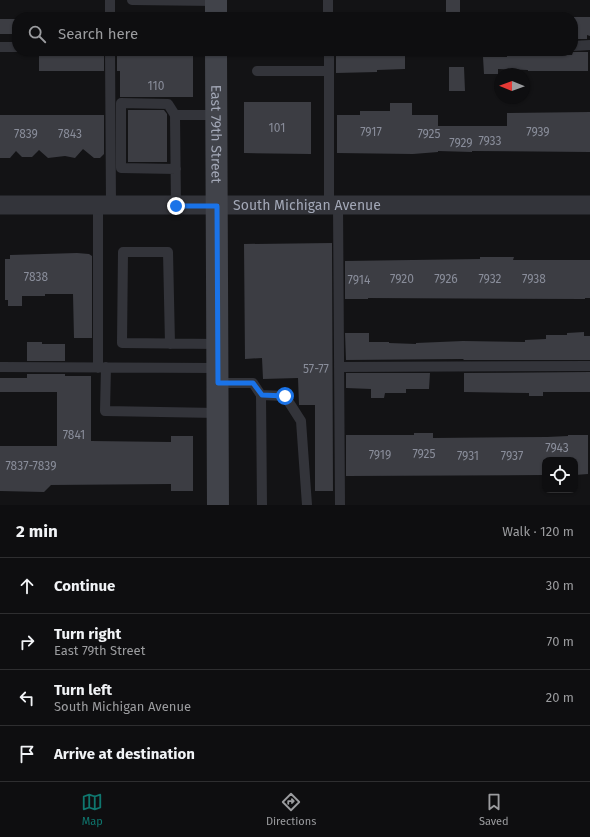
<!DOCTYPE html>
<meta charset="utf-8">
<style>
:root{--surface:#0e0e10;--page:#1c1c1e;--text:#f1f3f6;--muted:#9b9c9f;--line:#2e2e30;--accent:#0f766e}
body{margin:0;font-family:"Fira Sans",sans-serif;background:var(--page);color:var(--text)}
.controls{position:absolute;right:12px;bottom:12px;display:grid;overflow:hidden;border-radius:8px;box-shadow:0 1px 3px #0004}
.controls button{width:36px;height:36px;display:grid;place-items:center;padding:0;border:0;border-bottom:1px solid var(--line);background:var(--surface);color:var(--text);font:20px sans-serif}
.compass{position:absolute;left:494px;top:68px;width:36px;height:36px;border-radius:50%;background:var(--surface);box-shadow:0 1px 3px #0004;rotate:271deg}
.stop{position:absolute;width:12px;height:12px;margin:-9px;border:3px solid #1a73e8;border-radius:50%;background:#fff}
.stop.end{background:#1a73e8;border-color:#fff;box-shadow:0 1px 4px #0008}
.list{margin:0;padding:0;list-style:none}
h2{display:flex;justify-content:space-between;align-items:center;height:52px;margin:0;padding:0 16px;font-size:17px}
h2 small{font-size:13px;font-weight:400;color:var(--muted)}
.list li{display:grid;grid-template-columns:26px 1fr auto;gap:12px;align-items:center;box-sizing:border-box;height:56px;padding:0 16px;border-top:1px solid var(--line)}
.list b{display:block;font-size:15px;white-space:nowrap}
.list p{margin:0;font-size:13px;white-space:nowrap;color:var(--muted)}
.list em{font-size:13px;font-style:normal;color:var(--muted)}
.icon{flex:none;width:22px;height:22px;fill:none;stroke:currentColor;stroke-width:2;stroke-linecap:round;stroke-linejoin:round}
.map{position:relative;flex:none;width:590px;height:505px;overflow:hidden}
.search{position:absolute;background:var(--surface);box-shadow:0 1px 3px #0004;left:12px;right:12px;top:12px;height:44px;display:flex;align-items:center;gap:10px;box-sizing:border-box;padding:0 14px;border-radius:16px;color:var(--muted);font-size:15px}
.sheet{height:276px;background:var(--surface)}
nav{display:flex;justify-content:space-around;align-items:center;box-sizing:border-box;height:56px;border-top:1px solid var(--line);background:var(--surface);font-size:11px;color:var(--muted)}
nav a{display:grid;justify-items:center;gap:2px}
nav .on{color:var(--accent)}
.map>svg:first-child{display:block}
.building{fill:#3c3d43}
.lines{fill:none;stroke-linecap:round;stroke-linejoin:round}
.lane{stroke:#33343a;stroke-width:10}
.street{stroke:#33343a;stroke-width:19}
.secondary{stroke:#41434a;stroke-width:22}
.route{stroke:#1a73e8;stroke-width:5}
.labels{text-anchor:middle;stroke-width:4;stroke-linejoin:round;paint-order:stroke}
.number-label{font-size:12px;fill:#898d9a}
.street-label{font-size:14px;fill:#a3a8b7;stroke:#0e0e10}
</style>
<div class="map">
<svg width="590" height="505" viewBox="0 0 590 505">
<rect width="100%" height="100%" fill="#131315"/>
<path class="building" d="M446 0H460V16H446Z
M574 17H590V36L587 35V39H573Z
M0 19H17V34H0Z
M119 51H193V97H120V71H117V56H119Z
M573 52H588V71H528V70L498 69V74H484L483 57H507V54H528L572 55Z
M360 53 405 55V69L377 70V72L336 73V55H360Z
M39 55 104 56V71H39Z
M449 67H464L465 91H449Z
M244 102H311V154L244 153Z
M390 103H412V115H438V126H507V113L590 112V152L472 151V152L438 151V152L413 154 337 153V115H360V111H390Z
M128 110H164L167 114V162H128Z
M0 115H104V154L100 158H94L83 149 75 158 65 156 48 158 39 150 32 157H22L16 151 10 158H0Z
M332 243 333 491H315V405H299L298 378 263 379 262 358 245 359 244 244Z
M77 253 89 254 92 256V338H74L73 294H45V296H22V306H8V300H5V259H10V255Z
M480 257H514L513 260H590V298H585V299L368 298V299H345V261L480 259Z
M584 332V336H590V360H464L463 359 346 360 345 333H369V342H389V343L416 344V343L463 341 525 342V340L546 339V335H567V333Z
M27 342H42V344H65V361H27Z
M590 372V392H543V396H529V393L464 392V373Z
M346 373H430L429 389H406V393H385L384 398H371V389L346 388Z
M27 374H65V376H91V441L171 442V436H193V491H171V484L51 485 44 492 0 491V446H57V392H0V378H27Z
M414 433H433V438L547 437 568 436V435H588V474L575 475V460H543L544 475 346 476V435H414Z"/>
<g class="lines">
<path class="lane" d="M132 0 216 1
M328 0V17
M110 17V0
M573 46 590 45
M0 47H17
M110 51 111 205
M329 51V205
M257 71H329
M175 115 168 104 121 103V168L176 169
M98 205V368
M338 205 340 505
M176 206 175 115H216
M170 344 168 252H123L122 343 217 344
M0 367 217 368
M106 367 105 411 217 413
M339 367 590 366
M217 383H253L261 395 285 396 301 421 307 505
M261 395 262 505"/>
<path class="street" id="s1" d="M0 205H590"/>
<g class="secondary">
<path d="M216 0V17"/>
<path id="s2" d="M216 51 218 505"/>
</g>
</g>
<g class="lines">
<path class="route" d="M176 206H217L218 383H253L262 395 285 396"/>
</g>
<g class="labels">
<g class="number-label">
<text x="156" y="90">110</text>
<text x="277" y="132">101</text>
<text x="371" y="136">7917</text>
<text x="538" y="136">7939</text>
<text x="26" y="138">7839</text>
<text x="70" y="138">7843</text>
<text x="429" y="138">7925</text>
<text x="490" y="145">7933</text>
<text x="461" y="147">7929</text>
<text x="36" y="281">7838</text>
<text x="402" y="283">7920</text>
<text x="446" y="283">7926</text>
<text x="490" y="283">7932</text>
<text x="534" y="283">7938</text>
<text x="359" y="284">7914</text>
<text x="316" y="373">57-77</text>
<text x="74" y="439">7841</text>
<text x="557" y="452">7943</text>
<text x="424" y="458">7925</text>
<text x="380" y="459">7919</text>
<text x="468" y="460">7931</text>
<text x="512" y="460">7937</text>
<text x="31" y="470">7837-7839</text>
</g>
<g class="street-label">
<text dy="5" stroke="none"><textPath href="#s2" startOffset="83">East 79th Street</textPath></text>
<text dy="5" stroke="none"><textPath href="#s1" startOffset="307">South Michigan Avenue</textPath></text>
</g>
</g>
</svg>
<div class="controls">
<button><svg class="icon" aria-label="locate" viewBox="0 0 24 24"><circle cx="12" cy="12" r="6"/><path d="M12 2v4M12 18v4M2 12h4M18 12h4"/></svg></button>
</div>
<svg class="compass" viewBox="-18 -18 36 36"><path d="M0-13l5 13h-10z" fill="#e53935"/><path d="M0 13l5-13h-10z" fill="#9b9c9f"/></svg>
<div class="stop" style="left:285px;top:396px"></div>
<div class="stop end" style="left:176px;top:206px"></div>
<div class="search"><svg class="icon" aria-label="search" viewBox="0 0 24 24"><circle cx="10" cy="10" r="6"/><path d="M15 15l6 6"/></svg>Search here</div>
</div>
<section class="sheet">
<h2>2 min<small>Walk · 120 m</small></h2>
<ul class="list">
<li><svg class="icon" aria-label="ahead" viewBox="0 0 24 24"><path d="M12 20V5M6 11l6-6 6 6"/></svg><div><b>Continue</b></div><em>30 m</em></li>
<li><svg class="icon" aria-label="right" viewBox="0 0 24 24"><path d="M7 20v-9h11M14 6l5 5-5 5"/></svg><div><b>Turn right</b><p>East 79th Street</p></div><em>70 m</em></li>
<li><svg class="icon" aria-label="left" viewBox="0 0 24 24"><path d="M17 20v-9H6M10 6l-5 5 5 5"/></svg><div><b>Turn left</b><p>South Michigan Avenue</p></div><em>20 m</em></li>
<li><svg class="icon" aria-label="arrive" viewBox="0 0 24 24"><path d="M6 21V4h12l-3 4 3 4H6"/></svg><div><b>Arrive at destination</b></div></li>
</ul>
</section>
<nav>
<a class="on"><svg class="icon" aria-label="map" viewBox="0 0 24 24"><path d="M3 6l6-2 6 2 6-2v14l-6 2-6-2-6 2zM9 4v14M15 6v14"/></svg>Map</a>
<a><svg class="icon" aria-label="directions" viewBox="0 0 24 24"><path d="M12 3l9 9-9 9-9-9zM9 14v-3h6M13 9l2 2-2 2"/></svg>Directions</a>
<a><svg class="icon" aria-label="saved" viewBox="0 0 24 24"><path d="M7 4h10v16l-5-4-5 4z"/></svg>Saved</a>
</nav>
